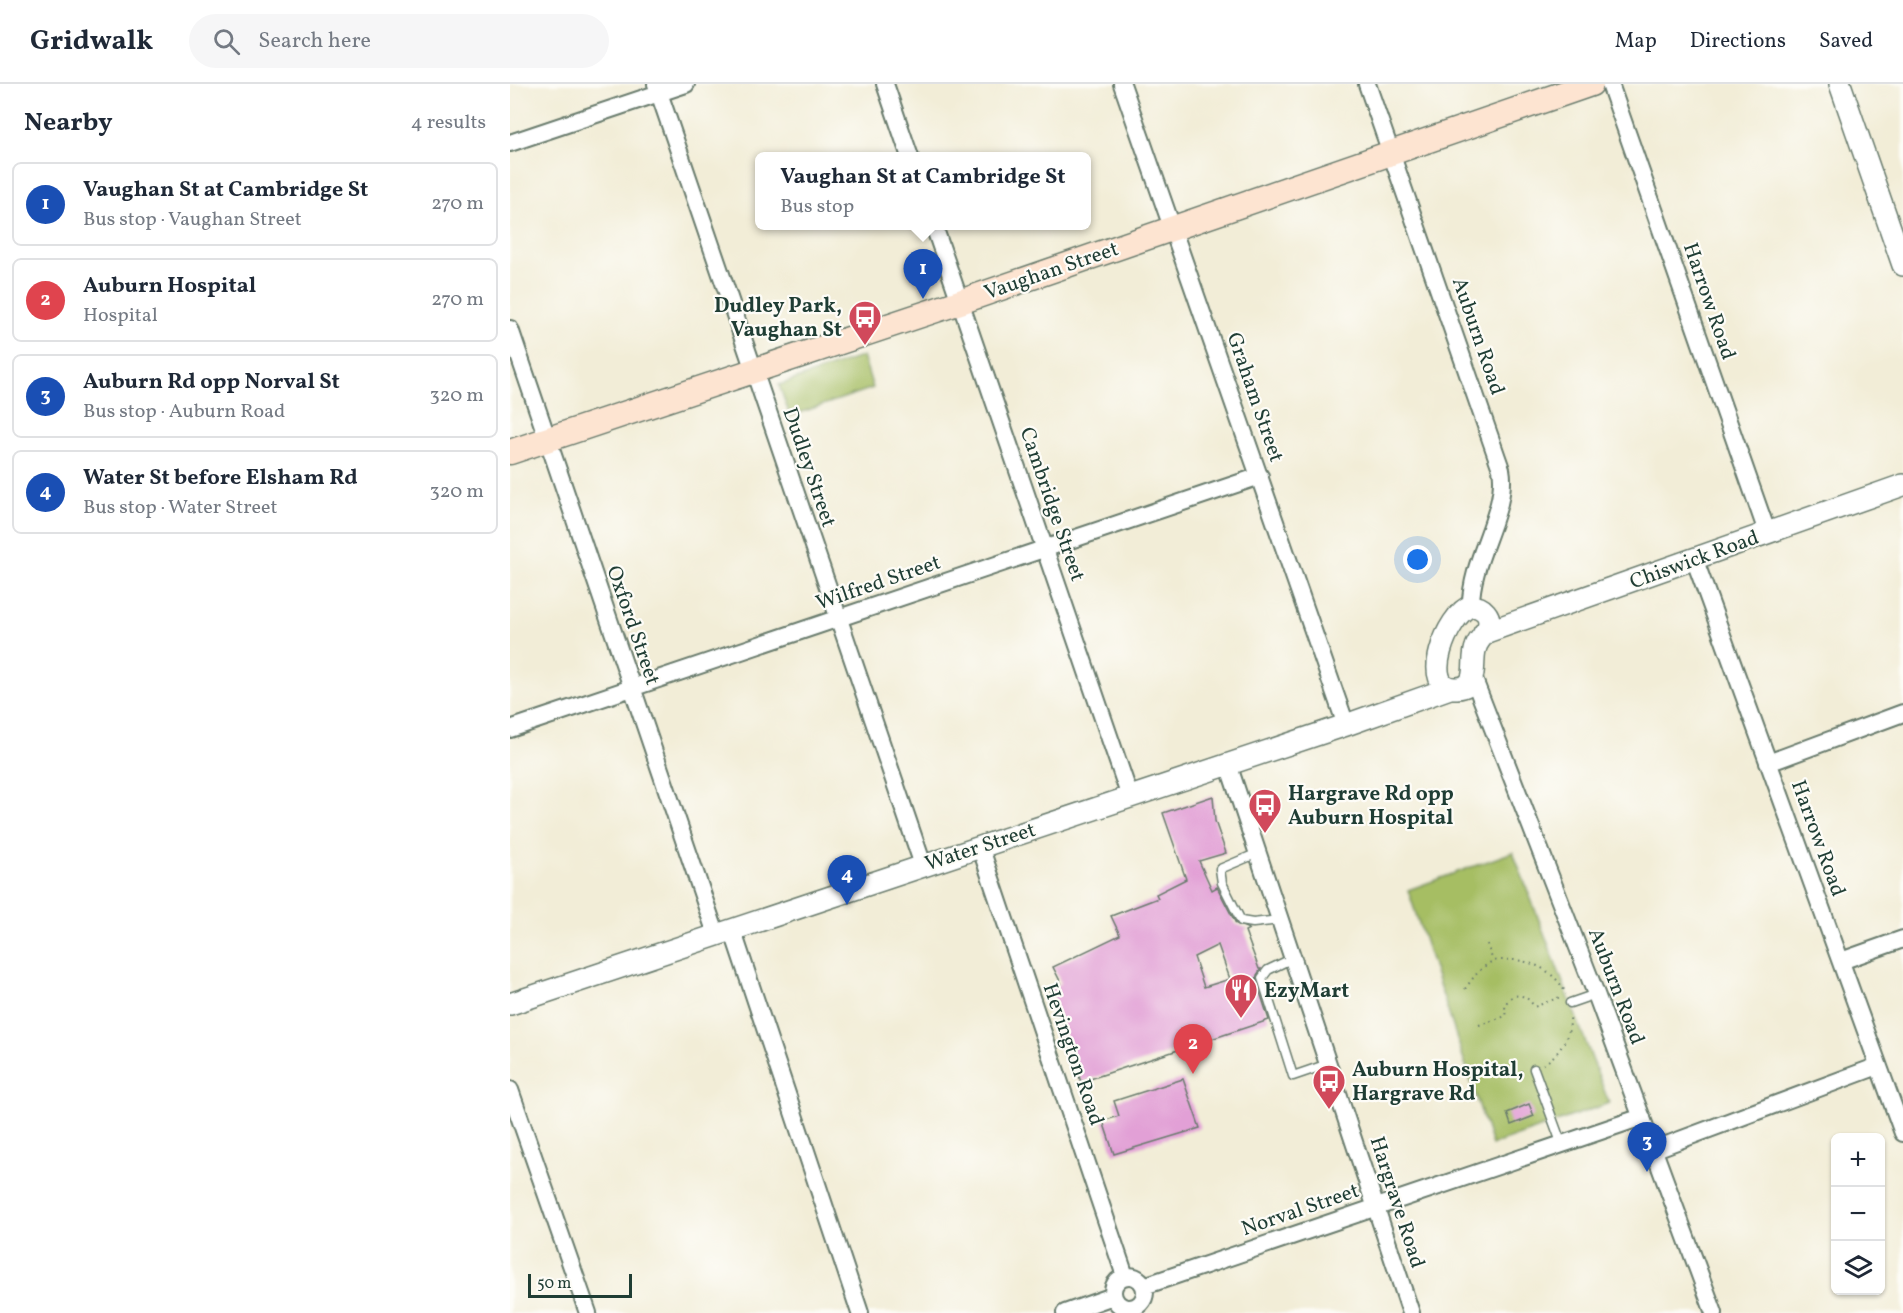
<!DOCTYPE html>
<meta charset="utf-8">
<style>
:root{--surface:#fff;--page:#f6f6f7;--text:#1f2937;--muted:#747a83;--line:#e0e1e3;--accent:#db2777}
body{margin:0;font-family:Vollkorn,serif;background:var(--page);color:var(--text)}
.controls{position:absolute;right:18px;bottom:18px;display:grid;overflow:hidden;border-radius:9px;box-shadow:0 2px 4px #0004}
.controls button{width:54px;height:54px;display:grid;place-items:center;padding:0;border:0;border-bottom:2px solid var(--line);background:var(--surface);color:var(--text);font:30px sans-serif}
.scale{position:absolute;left:18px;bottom:15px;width:104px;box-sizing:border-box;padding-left:6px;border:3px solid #1f3d34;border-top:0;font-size:16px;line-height:21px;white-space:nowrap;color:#1f3d34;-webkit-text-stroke:4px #fdfcf7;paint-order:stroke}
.you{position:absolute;left:908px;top:476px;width:21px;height:21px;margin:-15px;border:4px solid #fff;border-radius:50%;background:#1a73e8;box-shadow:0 0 0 9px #1a73e833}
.badge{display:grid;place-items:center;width:39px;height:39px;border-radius:50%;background:var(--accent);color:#fff;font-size:20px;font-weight:700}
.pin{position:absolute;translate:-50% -50px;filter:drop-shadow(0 2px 3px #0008)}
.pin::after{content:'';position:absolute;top:32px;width:21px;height:18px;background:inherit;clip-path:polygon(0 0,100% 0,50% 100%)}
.popup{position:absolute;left:245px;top:68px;width:336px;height:78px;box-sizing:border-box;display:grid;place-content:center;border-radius:9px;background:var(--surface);filter:drop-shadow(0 2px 4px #0005);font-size:20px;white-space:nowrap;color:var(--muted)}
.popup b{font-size:22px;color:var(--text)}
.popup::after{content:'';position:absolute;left:50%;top:100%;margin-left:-12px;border:12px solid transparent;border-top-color:var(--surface)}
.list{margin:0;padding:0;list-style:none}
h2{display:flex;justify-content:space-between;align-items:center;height:78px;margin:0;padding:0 24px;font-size:26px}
h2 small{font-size:20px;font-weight:400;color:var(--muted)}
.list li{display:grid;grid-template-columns:39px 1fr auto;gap:18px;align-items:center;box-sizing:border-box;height:84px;margin:0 12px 12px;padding:0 12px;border:2px solid var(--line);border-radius:9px}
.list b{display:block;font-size:22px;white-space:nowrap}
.list p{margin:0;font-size:20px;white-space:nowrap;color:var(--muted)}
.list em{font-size:20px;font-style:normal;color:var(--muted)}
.icon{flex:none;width:33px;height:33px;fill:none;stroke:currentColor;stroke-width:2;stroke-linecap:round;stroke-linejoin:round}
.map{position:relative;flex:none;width:1393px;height:1229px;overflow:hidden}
header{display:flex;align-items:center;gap:36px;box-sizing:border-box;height:84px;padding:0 30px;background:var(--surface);border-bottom:2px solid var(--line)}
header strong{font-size:28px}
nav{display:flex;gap:33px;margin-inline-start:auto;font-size:21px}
.search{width:420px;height:54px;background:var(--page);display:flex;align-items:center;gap:15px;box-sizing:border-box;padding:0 21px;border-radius:33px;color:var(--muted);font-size:22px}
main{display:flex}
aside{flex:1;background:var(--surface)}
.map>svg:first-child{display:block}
.green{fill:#a6be63;stroke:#627e4c;stroke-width:1.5}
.building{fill:#e2a0d6;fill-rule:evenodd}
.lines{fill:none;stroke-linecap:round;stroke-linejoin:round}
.service-casing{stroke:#697b6d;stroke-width:11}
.minor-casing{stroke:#697b6d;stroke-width:20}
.tertiary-casing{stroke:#697b6d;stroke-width:24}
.secondary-casing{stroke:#697b6d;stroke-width:27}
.path{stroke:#697b6d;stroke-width:2;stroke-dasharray:1.5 4.5;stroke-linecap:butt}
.service{stroke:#fff;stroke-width:8}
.minor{stroke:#fff;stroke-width:16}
.tertiary{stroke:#fff;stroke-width:21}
.secondary{stroke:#fde4d1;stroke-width:24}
.labels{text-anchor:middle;stroke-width:4.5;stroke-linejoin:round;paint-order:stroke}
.street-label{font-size:21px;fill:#1f3d34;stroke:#fdfcf7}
.poi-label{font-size:21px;font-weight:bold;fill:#1f3d34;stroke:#fdfcf7;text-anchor:start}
</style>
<header>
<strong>Gridwalk</strong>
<div class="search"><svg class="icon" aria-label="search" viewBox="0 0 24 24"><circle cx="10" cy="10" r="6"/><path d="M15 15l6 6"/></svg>Search here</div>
<nav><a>Map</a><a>Directions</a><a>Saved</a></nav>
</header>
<main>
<aside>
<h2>Nearby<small>4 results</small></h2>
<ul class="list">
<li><span class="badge" style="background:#1a4fb4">1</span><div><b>Vaughan St at Cambridge St</b><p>Bus stop · Vaughan Street</p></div><em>270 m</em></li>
<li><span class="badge" style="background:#e0444e">2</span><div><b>Auburn Hospital</b><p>Hospital</p></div><em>270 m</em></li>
<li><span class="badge" style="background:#1a4fb4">3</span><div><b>Auburn Rd opp Norval St</b><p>Bus stop · Auburn Road</p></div><em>320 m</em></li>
<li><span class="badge" style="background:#1a4fb4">4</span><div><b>Water St before Elsham Rd</b><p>Bus stop · Water Street</p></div><em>320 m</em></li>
</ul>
</aside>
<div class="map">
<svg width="1393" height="1229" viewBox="0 0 1393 1229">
<rect width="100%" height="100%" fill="#fdfcf7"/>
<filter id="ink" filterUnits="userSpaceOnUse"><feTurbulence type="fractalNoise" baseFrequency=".0167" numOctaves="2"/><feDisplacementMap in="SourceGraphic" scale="12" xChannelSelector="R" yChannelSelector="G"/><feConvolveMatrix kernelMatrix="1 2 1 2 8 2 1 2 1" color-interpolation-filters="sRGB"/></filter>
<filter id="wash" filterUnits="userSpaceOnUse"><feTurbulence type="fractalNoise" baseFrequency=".008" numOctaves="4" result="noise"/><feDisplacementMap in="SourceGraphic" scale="24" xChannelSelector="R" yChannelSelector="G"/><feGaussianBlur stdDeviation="1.35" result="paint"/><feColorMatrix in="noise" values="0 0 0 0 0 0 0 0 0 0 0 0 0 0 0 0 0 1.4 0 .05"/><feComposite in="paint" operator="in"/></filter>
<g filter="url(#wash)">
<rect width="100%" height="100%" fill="#f2edd7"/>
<path class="green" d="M353 272 363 304 280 332 269 301Z
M1003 768 1099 1019 982 1061 898 806Z"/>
<g id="blocks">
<path class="building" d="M703 712 705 737 716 769 689 777 702 806 707 803 726 840 739 845 735 847 749 885H751L747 891 746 896 759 936 571 998 540 905 551 899 543 883 610 851 601 832 648 814 646 810 676 795 653 729ZM708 861 720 895 694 903 684 873Z
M673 995 690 1044 604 1070 593 1037 609 1032 604 1017Z
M1019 1020 1024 1032 1001 1041 997 1029Z"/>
</g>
</g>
<g filter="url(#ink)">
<use href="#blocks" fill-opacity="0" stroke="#697b6d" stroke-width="1.5"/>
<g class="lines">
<defs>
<path id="service" d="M748 769 710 785 712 799 731 837 743 839 770 836
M783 874 758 886 752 894 783 992 818 980
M1060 919 1086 910
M1024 985 1052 1061"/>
<path id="minor" d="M146 0 413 781
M375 0 400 73
M612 0 836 641
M857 0 991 385C999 426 960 475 961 522
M1100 0 1257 448
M0 59 176 0
M424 142 620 713
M0 245 206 850
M1184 474 1393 1049
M963 593 1086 910 1204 1229
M0 645 750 392
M1258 679 1393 629
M718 680 901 1229
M470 762 615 1192
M222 845 350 1229
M1331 877 1393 855
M0 1006 78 1229
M1143 1066 1368 982
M603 1208a16 16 0 1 1 32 0a16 16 0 1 1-32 0Z
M634 1202 1132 1033
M555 1229 603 1212"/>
<path id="tertiary" d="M1330 0 1393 181
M961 522C973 522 982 532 978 543 975 551 968 556 966 563 960 577 971 603 947 604 908 607 937 530 961 522Z
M974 549 1393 401
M0 920 836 641 940 604"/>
<path id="secondary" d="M0 368 450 218 1081 0"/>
</defs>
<use href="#service" class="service-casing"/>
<use href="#minor" class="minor-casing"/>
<use href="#tertiary" class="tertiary-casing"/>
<use href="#secondary" class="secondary-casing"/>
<path class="path" d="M977 860 983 877
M955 905C963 894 969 885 981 878 985 876 990 876 994 876 1019 874 1046 887 1056 910
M969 941 996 932C990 911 1014 903 1024 923L1050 913
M1033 980C1050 971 1062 950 1060 930
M987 985 1005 988 1013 987"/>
<use href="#service" class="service"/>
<use href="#minor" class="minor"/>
<use href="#tertiary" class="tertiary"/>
<use href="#secondary" class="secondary"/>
</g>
</g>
<defs>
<symbol id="bus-pin" viewBox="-11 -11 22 30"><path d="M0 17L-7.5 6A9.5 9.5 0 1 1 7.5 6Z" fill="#d1495b" stroke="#fdfcf7"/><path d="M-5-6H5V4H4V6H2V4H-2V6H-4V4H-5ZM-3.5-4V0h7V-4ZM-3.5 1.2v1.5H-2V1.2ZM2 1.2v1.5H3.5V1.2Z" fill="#fff"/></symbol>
<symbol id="restaurant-pin" viewBox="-11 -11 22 30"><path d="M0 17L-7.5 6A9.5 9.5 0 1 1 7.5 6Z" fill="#d1495b" stroke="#fdfcf7"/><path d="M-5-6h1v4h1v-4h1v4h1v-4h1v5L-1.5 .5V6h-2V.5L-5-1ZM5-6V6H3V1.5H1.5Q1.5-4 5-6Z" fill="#fff"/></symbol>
</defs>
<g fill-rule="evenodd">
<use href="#bus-pin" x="336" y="214" width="38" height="52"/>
<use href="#bus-pin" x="736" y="702" width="38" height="52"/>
<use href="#restaurant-pin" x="712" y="887" width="38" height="52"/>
<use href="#bus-pin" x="800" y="978" width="38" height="52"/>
</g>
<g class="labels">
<g class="street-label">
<text transform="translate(541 186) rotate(-19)" y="7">Vaughan Street</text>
<text transform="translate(1200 217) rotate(71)" y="7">Harrow Road</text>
<text transform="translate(969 252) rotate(71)" y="7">Auburn Road</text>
<text transform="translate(746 313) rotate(71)" y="7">Graham Street</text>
<text transform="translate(300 383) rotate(71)" y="7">Dudley Street</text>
<text transform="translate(543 420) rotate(71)" y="7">Cambridge Street</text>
<text transform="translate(1184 475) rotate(-20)" y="7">Chiswick Road</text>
<text transform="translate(368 498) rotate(-19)" y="7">Wilfred Street</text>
<text transform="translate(124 541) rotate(71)" y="7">Oxford Street</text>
<text transform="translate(1309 754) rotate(70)" y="7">Harrow Road</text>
<text transform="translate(470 762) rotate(-18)" y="7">Water Street</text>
<text transform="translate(1107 902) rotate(69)" y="7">Auburn Road</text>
<text transform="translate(564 970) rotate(71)" y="7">Hevington Road</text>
<text transform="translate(888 1118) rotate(72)" y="7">Hargrave Road</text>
<text transform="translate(790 1125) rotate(-19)" y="7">Norval Street</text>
</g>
<g class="poi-label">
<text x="332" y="228" text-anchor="end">Dudley Park,<tspan x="332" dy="24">Vaughan St</tspan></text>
<text x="778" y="716">Hargrave Rd opp<tspan x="778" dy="24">Auburn Hospital</tspan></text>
<text x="754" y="913">EzyMart</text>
<text x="842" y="992">Auburn Hospital,<tspan x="842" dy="24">Hargrave Rd</tspan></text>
</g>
</g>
</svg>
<div class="controls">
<button>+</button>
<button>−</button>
<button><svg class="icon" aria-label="layers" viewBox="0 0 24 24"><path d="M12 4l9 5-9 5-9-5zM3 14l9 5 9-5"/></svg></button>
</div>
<div class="scale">50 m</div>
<div class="you"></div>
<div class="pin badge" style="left:413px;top:215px;background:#1a4fb4">1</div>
<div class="popup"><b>Vaughan St at Cambridge St</b>Bus stop</div>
<div class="pin badge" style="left:683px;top:990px;background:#e0444e">2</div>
<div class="pin badge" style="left:1137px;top:1088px;background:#1a4fb4">3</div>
<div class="pin badge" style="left:337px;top:821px;background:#1a4fb4">4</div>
</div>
</main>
